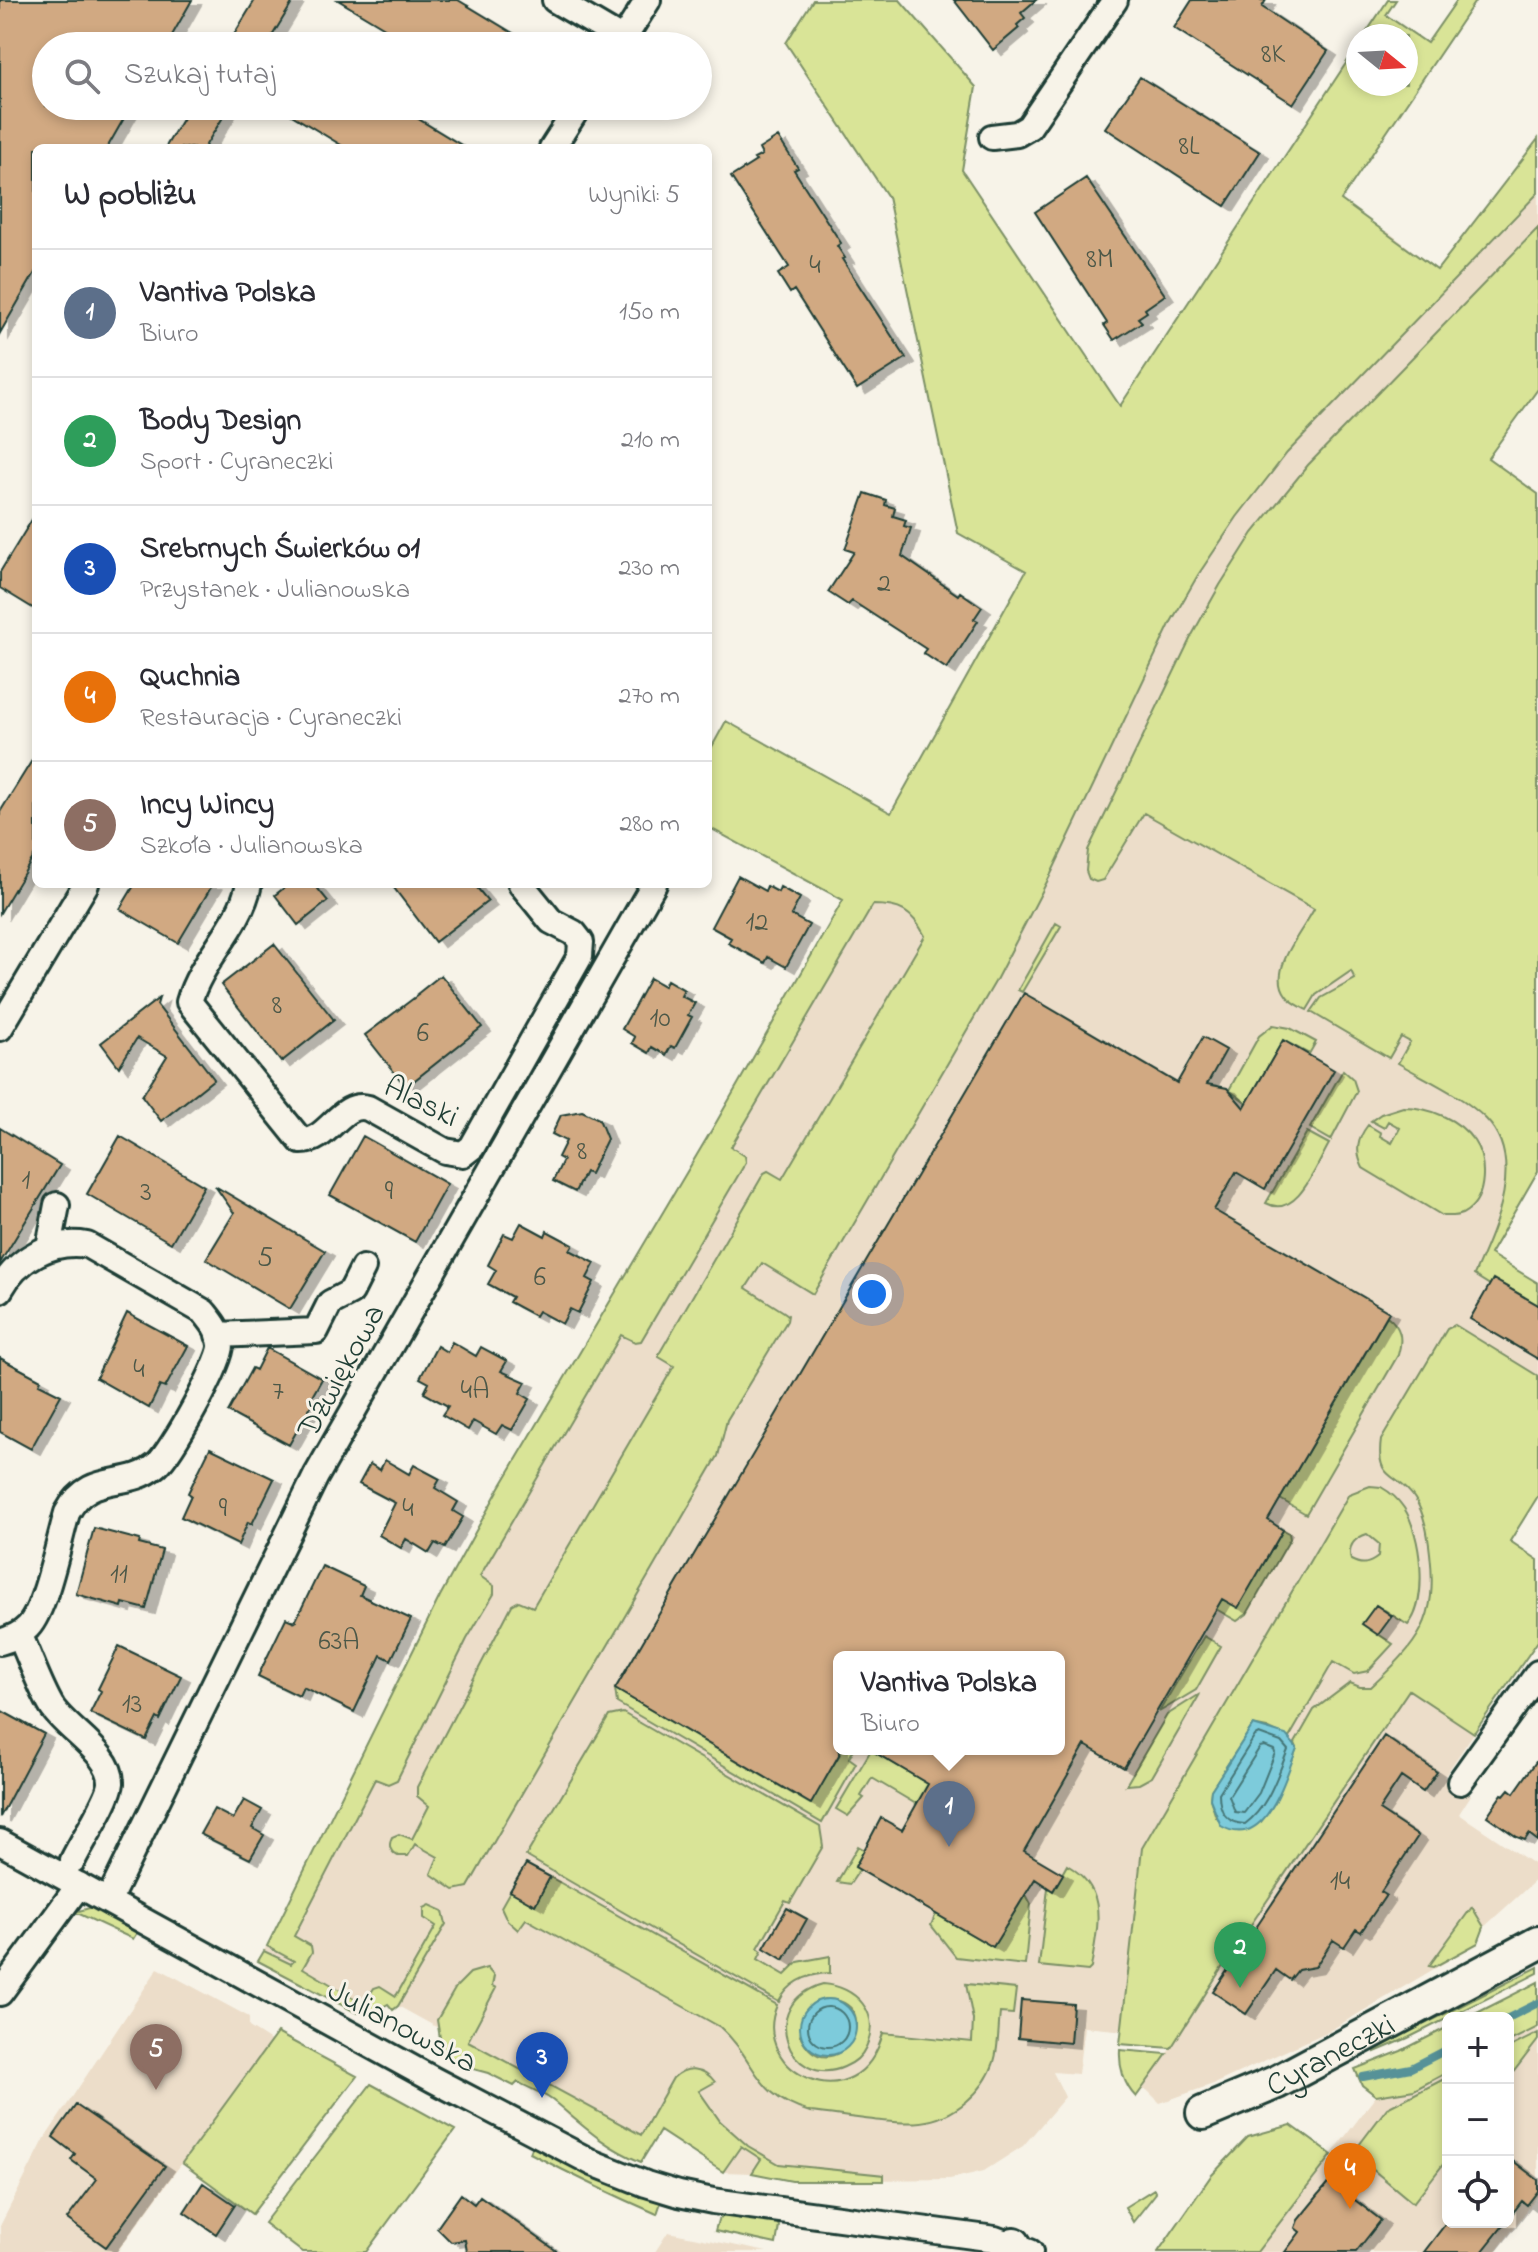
<!DOCTYPE html>
<html lang="pl">
<meta charset="utf-8">
<style>
:root{--surface:#fff;--page:#f7f7f7;--text:#2b2b33;--muted:#7c7c81;--line:#e1e1e2;--accent:#1f6fb2}
body{margin:0;font-family:"Indie Flower",sans-serif;background:var(--page);color:var(--text)}
.controls{position:absolute;right:24px;bottom:24px;display:grid;overflow:hidden;border-radius:12px;box-shadow:0 4px 12px #0003}
.controls button{width:72px;height:72px;display:grid;place-items:center;padding:0;border:0;border-bottom:2px solid var(--line);background:var(--surface);color:var(--text);font:40px sans-serif}
.compass{position:absolute;left:1346px;top:24px;width:72px;height:72px;border-radius:50%;background:var(--surface);box-shadow:0 4px 12px #0003;rotate:108deg}
.you{position:absolute;left:872px;top:1294px;width:28px;height:28px;margin:-20px;border:6px solid #fff;border-radius:50%;background:#1a73e8;box-shadow:0 0 0 12px #1a73e833}
.badge{display:grid;place-items:center;width:52px;height:52px;border-radius:50%;background:var(--accent);color:#fff;font-size:26px;font-weight:700}
.pin{position:absolute;translate:-50% -66px;filter:drop-shadow(0 2px 4px #0008)}
.pin::after{content:'';position:absolute;top:42px;width:28px;height:24px;background:inherit;clip-path:polygon(0 0,100% 0,50% 100%)}
.popup{position:absolute;left:833px;top:1651px;width:232px;height:104px;box-sizing:border-box;display:grid;place-content:center;border-radius:12px;background:var(--surface);filter:drop-shadow(0 2px 6px #0005);font-size:26px;white-space:nowrap;color:var(--muted)}
.popup b{font-size:30px;color:var(--text)}
.popup::after{content:'';position:absolute;left:50%;top:100%;margin-left:-16px;border:16px solid transparent;border-top-color:var(--surface)}
.list{margin:0;padding:0;list-style:none}
h2{display:flex;justify-content:space-between;align-items:center;height:104px;margin:0;padding:0 32px;font-size:34px}
h2 small{font-size:26px;font-weight:400;color:var(--muted)}
.list li{display:grid;grid-template-columns:52px 1fr auto;gap:24px;align-items:center;box-sizing:border-box;height:128px;padding:0 32px;border-top:2px solid var(--line)}
.list b{display:block;font-size:30px;white-space:nowrap}
.list p{margin:0;font-size:26px;white-space:nowrap;color:var(--muted)}
.list em{font-size:26px;font-style:normal;color:var(--muted)}
.icon{flex:none;width:44px;height:44px;fill:none;stroke:currentColor;stroke-width:2;stroke-linecap:round;stroke-linejoin:round}
.map{position:relative;flex:none;width:1538px;height:2252px;overflow:hidden}
.search{position:absolute;background:var(--surface);box-shadow:0 4px 12px #0003;left:32px;top:32px;width:680px;height:88px;display:flex;align-items:center;gap:20px;box-sizing:border-box;padding:0 28px;border-radius:44px;color:var(--muted);font-size:30px}
.panel{position:absolute;background:var(--surface);box-shadow:0 4px 12px #0003;left:32px;top:144px;width:680px;height:744px;border-radius:12px}
.map>svg:first-child{display:block}
.built{fill:#ecddc9;fill-rule:evenodd}
.green{fill:#d9e497;stroke:#7c9066;stroke-width:2;fill-rule:evenodd}
.water{fill:#7dcbdb;stroke:#579298;stroke-width:2}
.lines{fill:none;stroke-linecap:round;stroke-linejoin:round}
.shore{stroke:#457677;stroke-width:2}
.stream{stroke:#579298;stroke-width:8}
.building{fill:#d1a982;stroke:#1f3d34;stroke-width:2;filter:url(#shadow)}
.minor-casing{stroke:#1f3d34;stroke-width:30}
.tertiary-casing{stroke:#1f3d34;stroke-width:38}
.minor{stroke:#f7f3e8;stroke-width:24}
.tertiary{stroke:#f7f3e8;stroke-width:32}
.labels{text-anchor:middle;stroke-width:6;stroke-linejoin:round;paint-order:stroke}
.number-label{font-size:28px;fill:#4c5848}
.street-label{font-size:32px;fill:#1f3d34;stroke:#f7f3e8}
</style>
<div class="map">
<svg width="1538" height="2252" viewBox="0 0 1538 2252">
<defs>
<filter id="shadow"><feDropShadow dx="9" dy="5" stdDeviation="0" flood-color="#0004"/></filter>
</defs>
<rect width="100%" height="100%" fill="#f7f3e8"/>
<filter id="ink" filterUnits="userSpaceOnUse"><feTurbulence type="fractalNoise" baseFrequency=".0125" numOctaves="2"/><feDisplacementMap in="SourceGraphic" scale="16" xChannelSelector="R" yChannelSelector="G"/><feConvolveMatrix kernelMatrix="1 2 1 2 8 2 1 2 1" color-interpolation-filters="sRGB"/></filter>
<g filter="url(#ink)">
<path class="built" d="M1538 139V389L1488 458 1538 494V1171L1490 1254 1538 1283V1496L1409 1690 1474 1733 1444 1777 1471 1795 1459 1814 1538 1867V1878L1484 1927 1478 1943 1329 2031 1216 2083 1160 2103 1147 2090H1141L1179 2036 1084 2027 1078 2074 1053 2072 1065 2097 1023 2146 984 2171 950 2179 792 2181 752 2173 723 2172 741 2146 660 2131 641 2162 614 2149 568 2116 556 2102 518 2082 514 2086 488 2073 451 2063 442 2050 438 2028 398 2006 393 2010 388 2004 374 2012 357 2013 259 1961 440 1596 500 1487 717 1121 863 866 1387 231 1438 270ZM839 1657H1059V1749H839Z
M158 1968 249 2017V2027L271 2041 117 2252H0V2226L45 2138Z
M1538 2027V2195L1496 2252H1257L1376 2096 1414 2090 1448 2072V2222H1508V2042Z
M668 2232 703 2239 767 2252H655Z"/>
<path class="green" d="M813 0H900L976 87 962 170 1120 406 1358 45V84H1406V36H1364L1388 0H1396L1386 15 1427 43 1457 0H1476L1341 200 1437 270 1538 139V193L1287 453 1237 517 1198 575 1171 622 1051 874 995 982 813 1294 762 1263 746 1288 784 1312 788 1315 787 1321 727 1420 718 1456 503 1826 468 1887 454 1890 431 1874 438 1857 415 1844 408 1856H398C390 1852 388 1845 392 1837L399 1834 412 1839 429 1806 417 1796V1787L512 1605 519 1601 533 1607 674 1366 659 1357V1354L764 1173 768 1171 782 1179 925 936C912 911 900 905 873 905L731 1147 745 1156 746 1162 641 1341 635 1342 621 1335 480 1576 494 1586V1594L467 1639 397 1780 388 1784 375 1779 294 1936 311 1946 312 1952 303 1968 364 2004 374 1988 380 1986 396 1996 436 1926 424 1918V1908L430 1905 443 1911 446 1924 398 2006 393 2010 388 2004 374 2012 357 2013 258 1961 264 1951 291 1964 294 1961 267 1946 440 1596 500 1487 717 1121 843 900 708 827V754L726 721 891 813 1026 571 958 533 888 197 786 43Z
M1538 228V389L1488 458 1538 494V1171L1490 1254 1538 1283V1305L1493 1279 1490 1285 1474 1275C1494 1230 1527 1161 1486 1119 1462 1095 1427 1080 1398 1063L1410 1042 1401 1037 1389 1058 1311 1012 1321 998 1355 979 1351 971 1316 995 1307 1010C1300 1006 1290 1002 1286 995 1267 970 1303 931 1314 909L1144 813 1103 880 1096 882 1089 879 1086 871 1088 850 1192 635 1220 585 1253 533 1308 465Z
M1056 923 1061 926 1022 992 1018 990Z
M1273 1025 1290 1028 1316 1042 1309 1054 1283 1040 1247 1103 1229 1090 1259 1036Z
M1343 1070 1353 1079 1357 1091 1331 1140 1310 1128Z
M1403 1107C1429 1107 1459 1119 1474 1141 1487 1160 1487 1197 1467 1211 1460 1217 1451 1216 1443 1216L1363 1168C1355 1152 1357 1139 1368 1125L1381 1133 1380 1136 1392 1143 1400 1128 1388 1121 1384 1128 1371 1121 1381 1114Z
M1307 1132 1329 1144C1316 1166 1297 1220 1266 1203Z
M1387 1316C1401 1327 1403 1338 1398 1355L1306 1514 1280 1499Z
M1455 1325 1538 1376V1496L1510 1541 1538 1560V1641L1474 1733 1409 1690 1223 1966 1171 2048 1120 2044 1142 1848 1349 1494 1370 1486 1381 1487C1390 1492 1398 1499 1404 1508 1421 1534 1429 1600 1408 1625L1376 1605 1363 1624 1393 1644 1368 1671 1354 1674 1333 1662 1289 1738 1267 1728 1253 1725 1211 1790 1210 1799 1216 1817 1261 1822 1275 1802 1297 1748 1295 1743 1314 1710 1350 1683 1360 1687H1371C1419 1642 1438 1621 1430 1553 1428 1535 1425 1515 1415 1499 1398 1472 1375 1482 1381 1440L1447 1329ZM1367 1534 1379 1544 1378 1557C1369 1564 1362 1566 1351 1560 1347 1545 1355 1538 1367 1534Z
M1283 1530 1289 1533 1290 1539 1247 1614 1237 1621 1216 1609 1222 1599 1238 1607Z
M1204 1636 1221 1646 1196 1690 1159 1712Z
M615 1689 810 1804 843 1749H854L849 1758 856 1763 822 1823 617 1703Z
M1200 1694 1152 1777 1139 1784 1126 1785 1167 1715Z
M623 1713 820 1827 823 1846 790 1903 785 1901 758 1948 762 1951 758 1959 785 1975 798 1962 830 1956V1973C808 1974 789 1981 779 2002L526 1856 609 1716Z
M871 1750 931 1786 916 1804 872 1778 861 1796 864 1798 848 1816 836 1809Z
M858 1846 865 1850 855 1866 860 1869 850 1884 837 1882Z
M1067 1865C1110 1890 1097 1927 1091 1968L1088 1971 1039 1966 1048 1888 1053 1890Z
M550 1877 777 2005C748 2073 859 2125 883 2033L972 2042 973 2020 966 1984 1016 1989 1013 2014 1000 2013C998 2029 999 2046 994 2062 984 2092 954 2118 921 2122 892 2125 841 2115 810 2112 753 2096 758 2061 720 2027L526 1919 518 1930 507 1920 501 1907 510 1891 535 1905Z
M1024 1891 1031 1904 1025 1965 956 1957 931 1925 936 1914 993 1947 1020 1903Z
M93 1907 138 1931 133 1939 75 1912Z
M1472 1907 1484 1927 1478 1943 1434 1967 1429 1966Z
M1538 1967V1973L1408 2038 1375 2052V2049Z
M487 1968 494 1976 492 1986 496 1988 468 2041 641 2135 673 2078C687 2065 704 2067 715 2082L699 2091 720 2121 748 2146 779 2164 884 2175V2181H792L752 2173 761 2159 741 2146 723 2172 660 2131 641 2162C605 2147 585 2128 557 2104 547 2094 530 2089 518 2082L514 2086 488 2073 451 2063 442 2050 437 2020 456 1987 470 1973Z
M1538 1982V2027L1508 2042V2018H1467Z
M823 1984C855 1986 882 2013 866 2047 862 2056 854 2063 844 2067 789 2091 755 2003 823 1984ZM824 1999C895 2000 831 2099 800 2035L815 2002Z
M1448 2027V2072L1414 2090 1376 2096 1362 2085 1355 2069 1401 2051Z
M277 2033 357 2076 252 2214 182 2163Z
M1538 2033V2040L1508 2079V2048Z
M1120 2050 1167 2054 1136 2097C1124 2085 1119 2067 1120 2050Z
M1448 2077V2158L1413 2203 1353 2153 1387 2108Z
M371 2084 455 2130 366 2252H302L264 2223Z
M1291 2125 1332 2155 1257 2252H1158L1211 2176 1248 2137Z
M532 2148H537L588 2175 661 2202 657 2214C613 2195 572 2175 530 2153Z
M1154 2189 1156 2193 1133 2222 1125 2207Z
M724 2216 776 2222 779 2226 776 2244 715 2231 718 2220Z"/>
<path class="water" d="M1253 1725 1286 1735 1297 1748C1285 1778 1266 1852 1221 1826L1210 1799 1211 1790Z
M800 2027a28 28 0 1 1 56 0a28 28 0 1 1-56 0Z"/>
<g class="lines">
<path class="shore" d="M1259 1734 1281 1742 1288 1750C1277 1776 1269 1806 1245 1824 1226 1823 1219 1812 1219 1793L1255 1736Z
M1264 1746 1274 1750 1275 1753 1259 1793 1244 1813 1235 1812 1229 1796 1260 1747Z
M808 2027a20 20 0 1 1 40 0a20 20 0 1 1-40 0Z"/>
<path class="stream" d="M1508 2018 1538 2003
M1363 2077 1411 2068 1448 2049"/>
</g>
<path class="building" d="M0 0H192L166 46H46V106H131L107 148H36V271L0 333Z
M255 0H294L266 46H227Z
M338 0H458L534 46H399L403 39Z
M954 0H1036L1021 13 1025 18 1017 25 1019 28 993 50Z
M1192 0H1266L1262 7 1328 51 1293 104 1174 28Z
M1140 77 1260 152 1225 206 1105 128Z
M190 106H230L204 148H165Z
M277 106H397L466 148H346Z
M778 137 798 168 794 170 841 243 837 246 845 258 842 259 906 358 857 389 794 290 790 293 778 274 789 267 731 177 756 161 754 159 762 155 759 149Z
M1086 178 1165 295 1145 309 1147 312 1138 318 1142 322 1114 340 1104 325 1107 323 1035 212Z
M865 493 886 500 885 505 895 508 893 516 906 520 904 526 911 528 902 556 958 595 960 592 982 607 974 619 978 621 947 669 923 653 926 649 852 601 848 605 828 592 854 552 845 549Z
M36 513V610L0 588V572Z
M36 754V853L0 913V812Z
M738 876 765 891 767 886 778 892 780 887 800 898 791 915 809 925 786 967 768 957 765 963 728 943 731 938 711 927Z
M135 884H213L178 943 120 909Z
M289 884H314L328 901 298 925 275 895Z
M391 884H474L488 901 435 942Z
M274 944 334 1020 281 1062 221 985Z
M441 975 482 1027 406 1087 365 1035 418 995 417 994Z
M650 978 664 986 667 980 684 990 681 996 695 1003 688 1015 692 1017 675 1048 671 1046 666 1055 652 1047 649 1053 632 1043 635 1037 622 1029Z
M1024 993 1177 1083 1203 1037 1226 1050 1207 1084 1227 1088 1244 1108 1283 1040 1334 1070 1265 1189 1236 1172 1214 1210 1389 1312 1268 1520 1283 1530 1238 1608 1222 1599 1124 1768 1085 1745 1024 1851 1063 1874 1053 1891 1035 1879 993 1947 855 1867 881 1818 902 1830 928 1784 869 1749H1059V1657H839V1755L811 1804 615 1689Z
M159 998 157 1005 214 1079 161 1121 142 1096 167 1056 137 1038 119 1067 101 1043Z
M582 1111 599 1119 607 1139 590 1174 585 1172 575 1192 553 1181 563 1160 558 1157 566 1141 552 1134 561 1115Z
M0 1128 60 1165 0 1263Z
M120 1136 204 1186 171 1243 87 1194Z
M363 1136 447 1184 415 1242 330 1195Z
M215 1186 325 1251 290 1309 206 1259 234 1213Z
M521 1223 545 1236 547 1231 573 1245 570 1250 595 1263 587 1278 594 1282 578 1313 570 1309 562 1324 538 1311 535 1316 509 1302 512 1297 488 1284 496 1270 488 1265 504 1234 513 1238Z
M1493 1279 1538 1305V1359L1470 1319Z
M127 1313 188 1346 165 1388 160 1386 149 1408 96 1378Z
M452 1342 476 1356 481 1347 507 1361 501 1371 526 1382 520 1393 530 1399 512 1430 502 1425 496 1434 473 1421 468 1430 442 1415 448 1406 424 1393 429 1383 420 1378 437 1346 447 1352Z
M267 1348 322 1379 310 1400 313 1402 289 1445 228 1412 252 1368 256 1370Z
M0 1358 41 1380 39 1384 61 1395 31 1449 0 1432Z
M210 1448 274 1479 252 1524 248 1522 238 1545 181 1517 191 1495 188 1493Z
M385 1460 409 1474 414 1465 440 1479 435 1488 458 1502 453 1511 463 1517 445 1548 435 1543 429 1553 406 1539 401 1548 379 1535 395 1503 359 1484 370 1464 380 1470Z
M94 1528 140 1540 139 1544 162 1550 146 1609 123 1603 122 1607 76 1594Z
M322 1566 364 1586 360 1595 411 1619 391 1660 381 1655 354 1712 303 1687 299 1696 258 1676 286 1618 295 1622Z
M1376 1605 1392 1616 1378 1635 1362 1624Z
M119 1646 181 1676 160 1720 157 1718 146 1740 90 1713 101 1691 98 1689Z
M0 1710 44 1734 0 1817Z
M1384 1736 1437 1772 1423 1792 1401 1777 1379 1810 1418 1836 1381 1892 1386 1895 1361 1932 1356 1929 1344 1947 1333 1940 1315 1967 1298 1970 1290 1980 1276 1970 1246 2014 1213 1992Z
M1538 1759V1841L1529 1834 1525 1840 1517 1837 1487 1816 1502 1794 1504 1795 1509 1789 1514 1793Z
M244 1800 262 1810 252 1828 264 1835 250 1859 200 1834 214 1809 233 1819Z
M526 1864 550 1877 535 1905 510 1891Z
M787 1908 807 1919 784 1960 764 1948Z
M1021 2000 1073 2004 1070 2043 1018 2038Z
M76 2105 165 2166 106 2247 67 2219 97 2179 71 2160 75 2154 53 2137Z
M1508 2157 1538 2180V2191L1527 2205 1522 2201 1508 2219Z
M1330 2181 1381 2220 1356 2252H1285L1300 2232 1295 2228 1298 2220Z
M203 2183 235 2205 216 2234 184 2212Z
M461 2194 474 2204 480 2196 558 2252H467L465 2240 451 2242 437 2228Z
M1447 2222H1506L1482 2252H1424Z"/>
<g class="lines">
<defs>
<path id="minor" d="M555 0 623 40
M619 46 648 0
M992 137 1017 134 1029 127 1115 0
M552 148 579 106
M249 884C240 928 201 959 189 1002L301 1141C329 1142 340 1100 368 1108L445 1151 463 1154 472 1147 580 956 581 942 574 933 551 921 521 884
M0 1028 86 884
M49 1247 57 1205
M0 1290C17 1259 52 1239 87 1245L204 1312C212 1322 220 1331 221 1345 222 1362 171 1453 157 1465 127 1491 90 1469 67 1513 59 1540 46 1608 28 1627 21 1635 10 1639 0 1642
M218 1335 316 1331 330 1303 351 1292 363 1268
M19 1634C30 1657 39 1685 52 1707 68 1731 112 1754 111 1783 110 1798 81 1843 73 1860
M1460 1782 1538 1673
M0 1842 434 2080 593 2163 646 2184 679 2194 713 2201 995 2239 1030 2252
M108 1901 316 1476 654 884
M0 1993 79 1885"/>
<g id="tertiary">
<path id="s1" d="M1203 2113 1277 2082 1538 1943"/>
<path d="M1007 2252 1014 2244"/>
</g>
</defs>
<use href="#minor" class="minor-casing"/>
<use href="#tertiary" class="tertiary-casing"/>
<use href="#minor" class="minor"/>
<use href="#tertiary" class="tertiary"/>
</g>
</g>
<g class="labels">
<g class="number-label">
<text x="1273" y="62">8K</text>
<text x="1189" y="154">8L</text>
<text x="1100" y="267">8M</text>
<text x="815" y="273">4</text>
<text x="884" y="591">2</text>
<text x="757" y="930">12</text>
<text x="277" y="1013">8</text>
<text x="660" y="1026">10</text>
<text x="423" y="1041">6</text>
<text x="582" y="1159">8</text>
<text x="26" y="1188">1</text>
<text x="389" y="1199">9</text>
<text x="146" y="1200">3</text>
<text x="265" y="1265">5</text>
<text x="540" y="1285">6</text>
<text x="139" y="1377">4</text>
<text x="475" y="1398">4A</text>
<text x="278" y="1399">7</text>
<text x="223" y="1516">9</text>
<text x="408" y="1516">4</text>
<text x="119" y="1582">11</text>
<text x="339" y="1649">63A</text>
<text x="132" y="1712">13</text>
<text x="1340" y="1889">14</text>
</g>
<g class="street-label">
<text transform="translate(422 1100) rotate(26)" y="11">Alaski</text>
<text transform="translate(340 1370) rotate(-61)" y="11">Dźwiękowa</text>
<text transform="translate(403 2025) rotate(28)" y="11">Julianowska</text>
<text dy="11" stroke="none"><textPath href="#s1" startOffset="140">Cyraneczki</textPath></text>
</g>
</g>
</svg>
<div class="controls">
<button>+</button>
<button>−</button>
<button><svg class="icon" aria-label="locate" viewBox="0 0 24 24"><circle cx="12" cy="12" r="6"/><path d="M12 2v4M12 18v4M2 12h4M18 12h4"/></svg></button>
</div>
<svg class="compass" viewBox="-18 -18 36 36"><path d="M0-13l5 13h-10z" fill="#e53935"/><path d="M0 13l5-13h-10z" fill="#7c7c81"/></svg>
<div class="you"></div>
<div class="pin badge" style="left:949px;top:1847px;background:#5c6f8a">1</div>
<div class="popup"><b>Vantiva Polska</b>Biuro</div>
<div class="pin badge" style="left:1240px;top:1988px;background:#2e9e5b">2</div>
<div class="pin badge" style="left:542px;top:2098px;background:#1a4fb4">3</div>
<div class="pin badge" style="left:1350px;top:2209px;background:#e8710a">4</div>
<div class="pin badge" style="left:156px;top:2090px;background:#8d6e63">5</div>
<div class="search"><svg class="icon" aria-label="search" viewBox="0 0 24 24"><circle cx="10" cy="10" r="6"/><path d="M15 15l6 6"/></svg>Szukaj tutaj</div>
<section class="panel">
<h2>W pobliżu<small>Wyniki: 5</small></h2>
<ul class="list">
<li><span class="badge" style="background:#5c6f8a">1</span><div><b>Vantiva Polska</b><p>Biuro</p></div><em>150 m</em></li>
<li><span class="badge" style="background:#2e9e5b">2</span><div><b>Body Design</b><p>Sport · Cyraneczki</p></div><em>210 m</em></li>
<li><span class="badge" style="background:#1a4fb4">3</span><div><b>Srebrnych Świerków 01</b><p>Przystanek · Julianowska</p></div><em>230 m</em></li>
<li><span class="badge" style="background:#e8710a">4</span><div><b>Quchnia</b><p>Restauracja · Cyraneczki</p></div><em>270 m</em></li>
<li><span class="badge" style="background:#8d6e63">5</span><div><b>Incy Wincy</b><p>Szkoła · Julianowska</p></div><em>280 m</em></li>
</ul>
</section>
</div>
